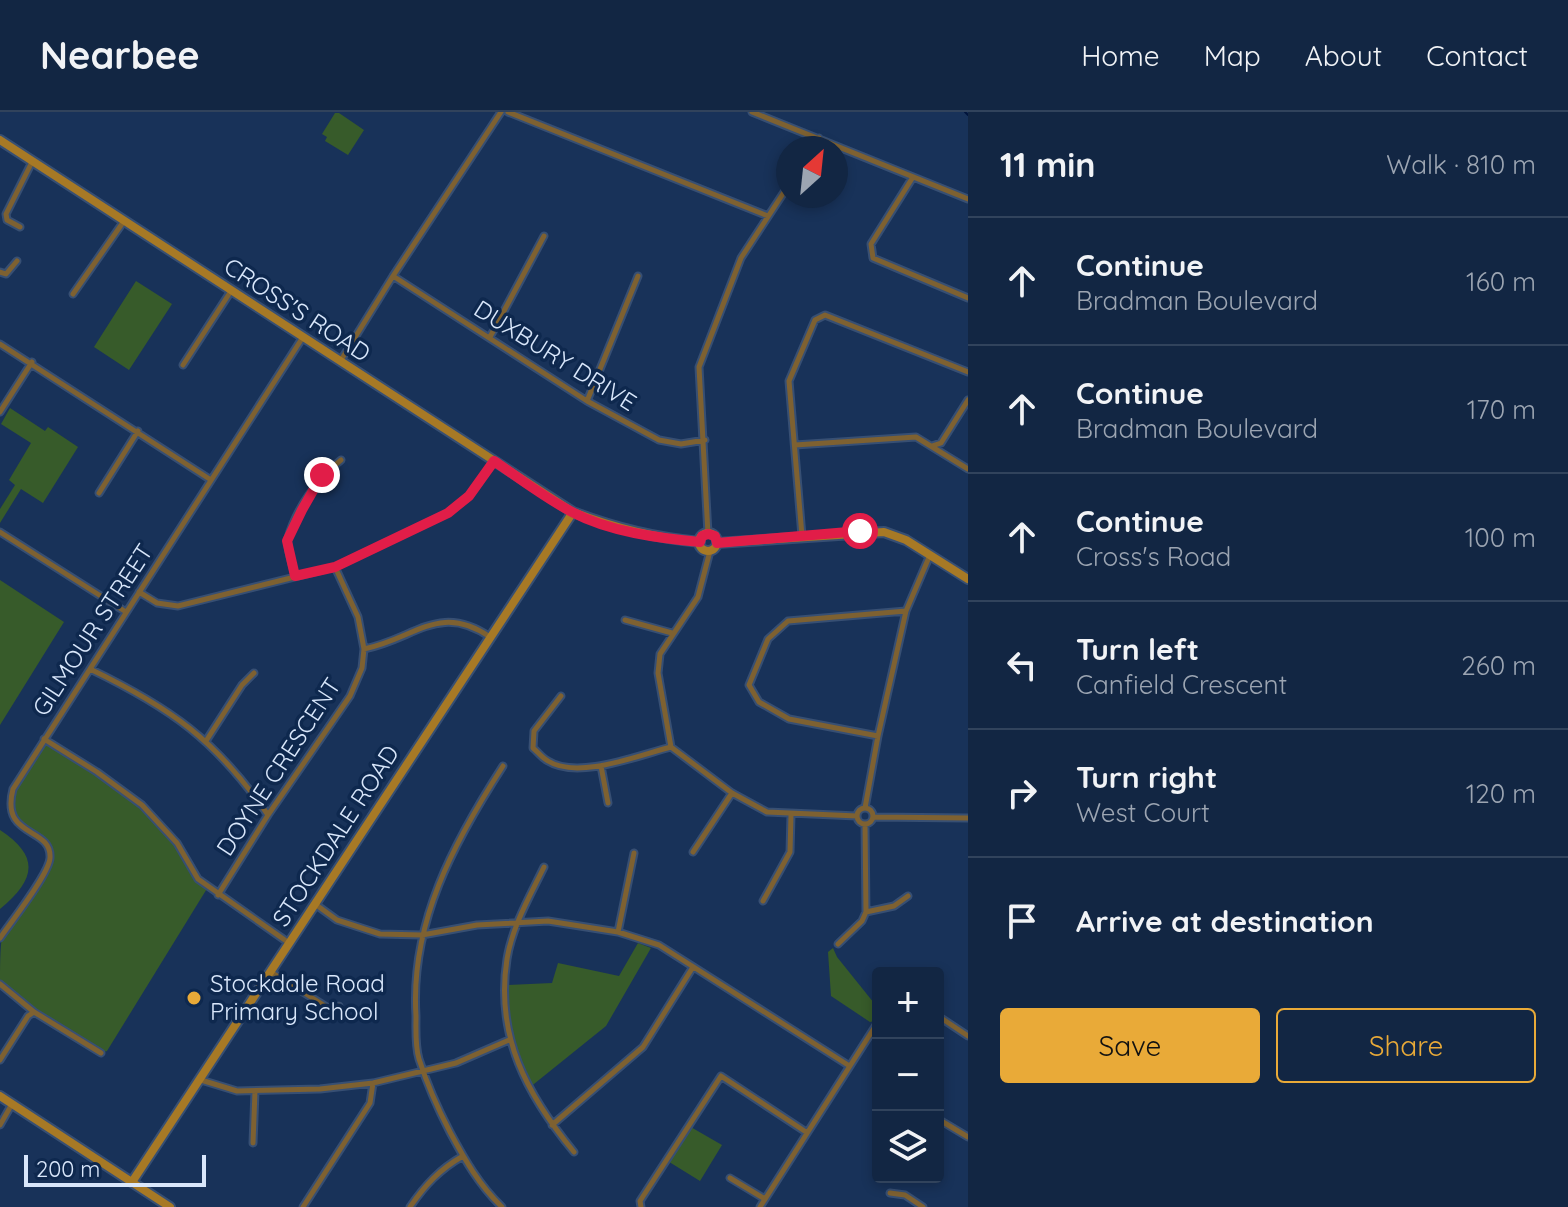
<!DOCTYPE html>
<meta charset="utf-8">
<style>
:root{--surface:#122643;--page:#1b2e4a;--text:#f1f3f6;--muted:#9ca5b2;--line:#31435c;--accent:#e9aa38}
body{margin:0;font-family:Quicksand,sans-serif;background:var(--page);color:var(--text)}
.controls{position:absolute;right:24px;bottom:24px;display:grid;overflow:hidden;border-radius:8px;box-shadow:0 4px 12px #0003}
.controls button{width:72px;height:72px;display:grid;place-items:center;padding:0;border:0;border-bottom:2px solid var(--line);background:var(--surface);color:var(--text);font:40px sans-serif}
.compass{position:absolute;left:776px;top:24px;width:72px;height:72px;border-radius:50%;background:var(--surface);box-shadow:0 4px 12px #0003;rotate:27deg}
.scale{position:absolute;left:24px;bottom:20px;width:182px;box-sizing:border-box;padding-left:8px;border:4px solid #d9e7fb;border-top:0;font-size:22px;line-height:28px;white-space:nowrap;color:#d9e7fb;-webkit-text-stroke:6px #0e284e;paint-order:stroke}
.stop{position:absolute;width:24px;height:24px;margin:-18px;border:6px solid #e11d48;border-radius:50%;background:#fff}
.stop.end{background:#e11d48;border-color:#fff;box-shadow:0 2px 8px #0008}
.list{margin:0;padding:0;list-style:none}
h2{display:flex;justify-content:space-between;align-items:center;height:104px;margin:0;padding:0 32px;font-size:34px}
h2 small{font-size:26px;font-weight:400;color:var(--muted)}
.list li{display:grid;grid-template-columns:52px 1fr auto;gap:24px;align-items:center;box-sizing:border-box;height:128px;padding:0 32px;border-top:2px solid var(--line)}
.list b{display:block;font-size:30px;white-space:nowrap}
.list p{margin:0;font-size:26px;white-space:nowrap;color:var(--muted)}
.list em{font-size:26px;font-style:normal;color:var(--muted)}
.actions{display:flex;gap:16px;padding:24px 32px}
.actions a{flex:1;padding:18px 0;border:2px solid var(--accent);border-radius:8px;text-align:center;font-size:28px;color:var(--accent)}
.actions .main{background:var(--accent);color:#111}
.icon{flex:none;width:44px;height:44px;fill:none;stroke:currentColor;stroke-width:2;stroke-linecap:round;stroke-linejoin:round}
.map{position:relative;flex:none;width:968px;height:1095px;overflow:hidden}
header{display:flex;align-items:center;gap:48px;box-sizing:border-box;height:112px;padding:0 40px;background:var(--surface);border-bottom:2px solid var(--line)}
header strong{font-size:38px}
nav{display:flex;gap:44px;margin-inline-start:auto;font-size:28px}
main{display:flex}
aside{flex:1;background:var(--surface)}
.map>svg:first-child{display:block}
.green{fill:#375b2a}
.lines{fill:none;stroke-linecap:round;stroke-linejoin:round}
.stream{stroke:#00133b;stroke-width:2}
.street-casing{stroke:#374f73;stroke-width:9}
.secondary-casing{stroke:#374f73;stroke-width:12}
.street{stroke:#7e6131;stroke-width:5}
.secondary{stroke:#a77925;stroke-width:8}
.route{stroke:#e11d48;stroke-width:10}
.poi-dot{fill:#e9aa38;stroke:#0e284e;stroke-width:3}
.labels{text-anchor:middle;stroke-width:7;stroke-linejoin:round;paint-order:stroke}
.street-label{font-size:24px;fill:#d9e7fb;stroke:#0e284e}
.poi-label{font-size:24px;fill:#d9e7fb;stroke:#0e284e;text-anchor:start}
</style>
<header>
<strong>Nearbee</strong>
<nav><a>Home</a><a>Map</a><a>About</a><a>Contact</a></nav>
</header>
<main>
<div class="map">
<svg width="968" height="1095" viewBox="0 0 968 1095">
<rect width="100%" height="100%" fill="#183259"/>
<path class="green" d="M335 1H339L364 18 348 43 325 29 327 25 322 22Z
M136 169 172 192 129 258 94 235Z
M10 296 45 319 48 315 78 335 43 391 21 377 0 411V397L15 373 9 368 31 331 1 312Z
M0 468 64 510 0 613Z
M44 627C87 654 129 679 163 716 180 734 188 760 208 775L107 939 101 941 40 903 0 872C0 859 0 836 2 824 11 803 48 767 50 746 52 719 5 719 8 691 10 669 33 645 44 627Z
M0 718C41 745 35 768 0 797Z
M638 831 651 836 606 914 529 976 509 928 506 873 552 871 558 851 619 864Z
M833 836 837 845 878 896V908L870 910 831 884 828 840Z
M689 1014 722 1033 700 1069 666 1048Z"/>
<g class="lines">
<path class="stream" d="M965 0 968 3"/>
<defs>
<path id="street" d="M508 0 768 104
M752 0 968 87
M813 36 819 26
M913 65 871 132 873 146 968 186
M20 115 7 108 6 102 32 50
M0 160 6 162 17 149
M393 164 587 289 659 328 681 332 705 328
M73 182 124 109
M490 225 544 124
M0 232 211 368
M341 248 393 164 501 0
M183 253 231 179
M587 289 638 164
M0 300 32 250
M795 333 916 325 968 357
M932 334 941 331 968 288
M99 381 138 319
M0 420 126 500
M708 422 699 255 741 146 788 74
M802 424 789 269 815 208 825 203 968 260
M710 439 698 485 660 542 658 561 671 635 732 681 767 700 857 704
M295 464C293 453 286 437 288 426 296 397 318 366 341 348
M139 480 157 491 178 494 335 455 448 401 469 384 494 349
M625 508 672 521
M364 537C415 527 439 490 490 525
M90 557C171 596 216 628 268 703
M561 584 534 619 533 636C538 640 542 646 548 649 578 668 639 643 671 635
M878 624 789 607 759 590 749 573 768 527 788 509 906 499
M44 627 97 660 142 693 177 731 198 767 289 831
M206 629 242 573 254 561
M601 654 608 691
M857 704a8 8 0 1 1 16 0a8 8 0 1 1-16 0Z
M865 696 878 624 906 499 930 443
M874 705 968 706
M693 740 732 681
M544 755C530 784 512 815 507 847 495 924 527 983 574 1040
M218 783 268 703 350 584 362 556 364 537 358 505 335 455
M763 789 790 740 791 703
M315 792 337 808 380 822 422 823 477 813 548 809 618 820 659 833 848 953
M866 800 894 794 908 784
M618 820 634 741
M0 826C11 810 49 762 50 746 52 714 0 727 13 677L303 225
M838 832 862 809 866 800 865 712
M271 860 330 897 339 894
M0 872 34 900 28 904 0 948
M34 900 101 941
M938 904 968 924
M201 968 237 979 320 977 373 971 456 951 509 928
M938 1007 968 1025
M0 1013 12 992
M552 1013 643 935 693 855
M253 1031 255 979
M730 1066 765 1087
M890 1081 905 1083 923 1095
M303 1095 370 991 373 971
M410 1095C425 1073 440 1057 463 1044
M502 1095C479 1073 465 1048 450 1020 438 997 427 972 419 947 415 934 416 917 416 904 410 811 454 730 503 654
M641 1095 640 1089 721 964 806 1020
M760 1095 878 910"/>
<path id="secondary" d="M0 28 573 400C614 416 656 426 700 430
M699 430a9 9 0 1 1 18 0a9 9 0 1 1-18 0Z
M717 431 884 420 906 428 968 467
M0 984 170 1095
M132 1070 573 400"/>
</defs>
<use href="#street" class="street-casing"/>
<use href="#secondary" class="secondary-casing"/>
<use href="#street" class="street"/>
<use href="#secondary" class="secondary"/>
</g>
<g class="lines">
<path class="route" d="M322 363 302 398 287 429 295 464 335 455 448 401 469 384 494 349C519 366 545 386 572 400 610 420 658 426 700 430L702 424 708 422 715 424 717 431 860 419"/>
</g>
<circle class="poi-dot" cx="194" cy="886" r="8"/>
<g class="labels">
<g class="street-label">
<text transform="translate(297 198) rotate(33)" y="8">CROSS'S ROAD</text>
<text transform="translate(555 244) rotate(32)" y="8">DUXBURY DRIVE</text>
<text transform="translate(93 518) rotate(-57)" y="8">GILMOUR STREET</text>
<text transform="translate(279 655) rotate(-57)" y="8">DOYNE CRESCENT</text>
<text transform="translate(336 724) rotate(-57)" y="8">STOCKDALE ROAD</text>
</g>
<g class="poi-label">
<text x="210" y="880">Stockdale Road<tspan x="210" dy="28">Primary School</tspan></text>
</g>
</g>
</svg>
<div class="controls">
<button>+</button>
<button>−</button>
<button><svg class="icon" aria-label="layers" viewBox="0 0 24 24"><path d="M12 4l9 5-9 5-9-5zM3 14l9 5 9-5"/></svg></button>
</div>
<svg class="compass" viewBox="-18 -18 36 36"><path d="M0-13l5 13h-10z" fill="#e53935"/><path d="M0 13l5-13h-10z" fill="#9ca5b2"/></svg>
<div class="scale">200 m</div>
<div class="stop" style="left:860px;top:419px"></div>
<div class="stop end" style="left:322px;top:363px"></div>
</div>
<aside>
<h2>11 min<small>Walk · 810 m</small></h2>
<ul class="list">
<li><svg class="icon" aria-label="ahead" viewBox="0 0 24 24"><path d="M12 20V5M6 11l6-6 6 6"/></svg><div><b>Continue</b><p>Bradman Boulevard</p></div><em>160 m</em></li>
<li><svg class="icon" aria-label="ahead" viewBox="0 0 24 24"><path d="M12 20V5M6 11l6-6 6 6"/></svg><div><b>Continue</b><p>Bradman Boulevard</p></div><em>170 m</em></li>
<li><svg class="icon" aria-label="ahead" viewBox="0 0 24 24"><path d="M12 20V5M6 11l6-6 6 6"/></svg><div><b>Continue</b><p>Cross's Road</p></div><em>100 m</em></li>
<li><svg class="icon" aria-label="left" viewBox="0 0 24 24"><path d="M17 20v-9H6M10 6l-5 5 5 5"/></svg><div><b>Turn left</b><p>Canfield Crescent</p></div><em>260 m</em></li>
<li><svg class="icon" aria-label="right" viewBox="0 0 24 24"><path d="M7 20v-9h11M14 6l5 5-5 5"/></svg><div><b>Turn right</b><p>West Court</p></div><em>120 m</em></li>
<li><svg class="icon" aria-label="arrive" viewBox="0 0 24 24"><path d="M6 21V4h12l-3 4 3 4H6"/></svg><div><b>Arrive at destination</b></div></li>
</ul>
<div class="actions"><a class="main">Save</a><a>Share</a></div>
</aside>
</main>
